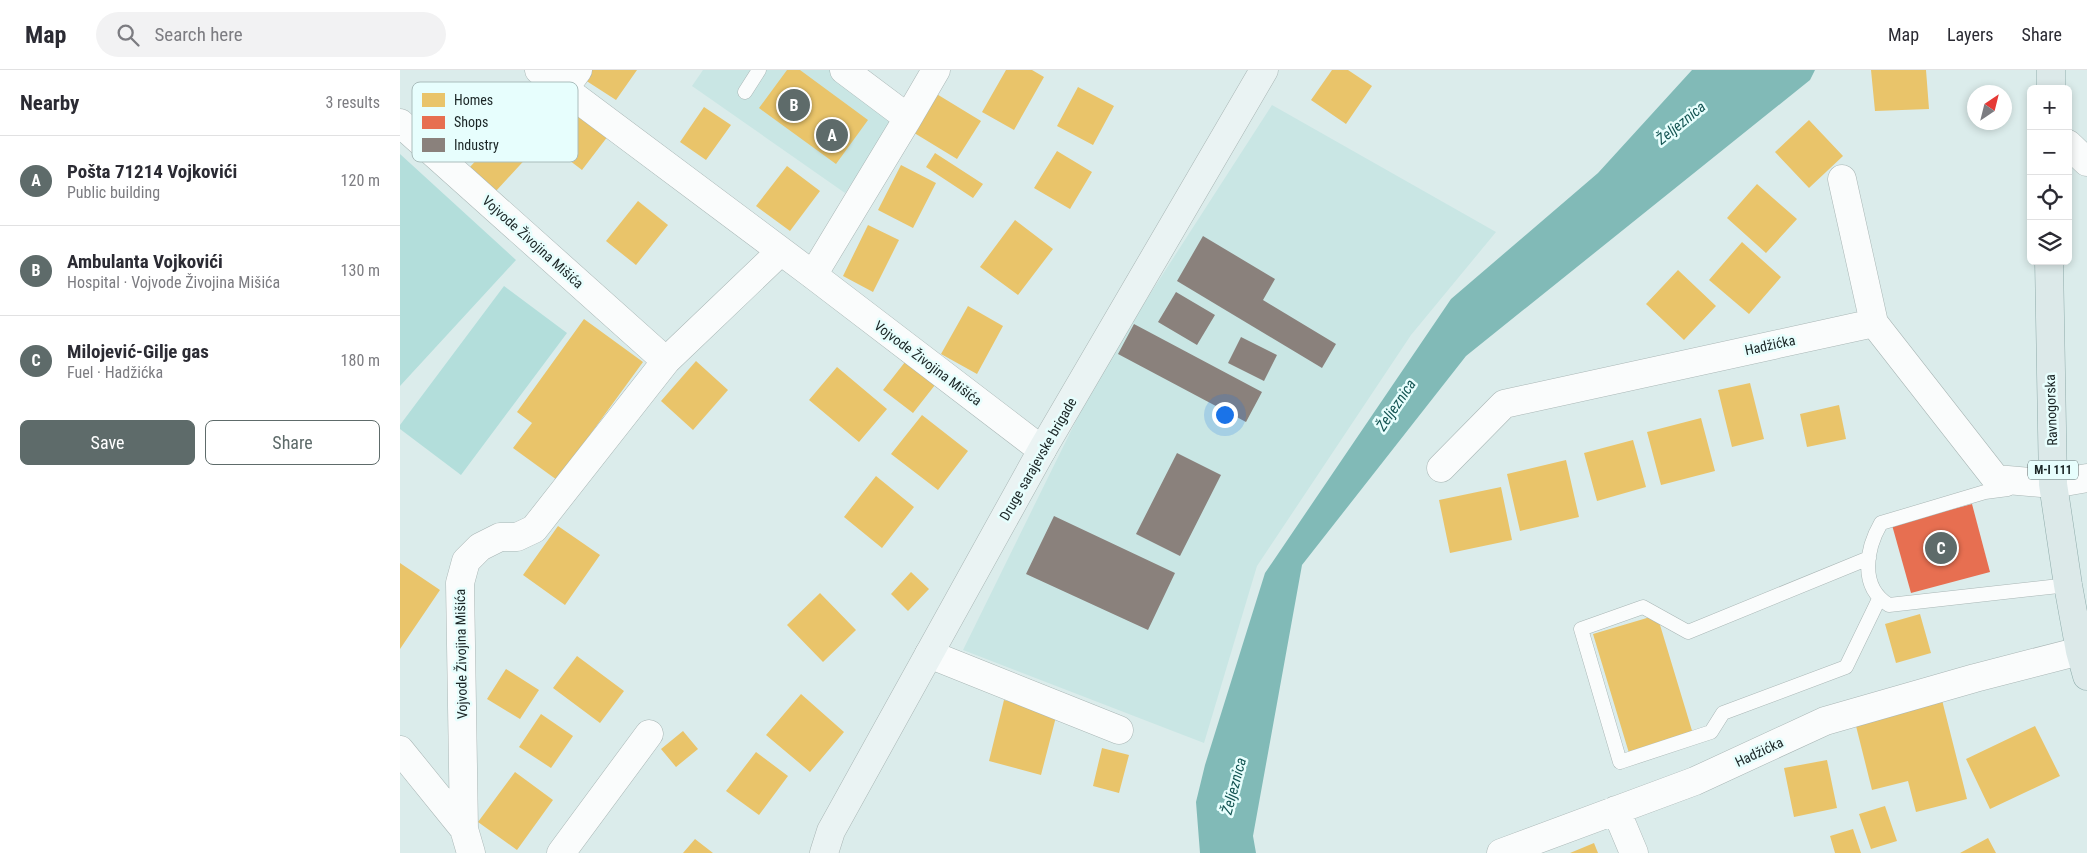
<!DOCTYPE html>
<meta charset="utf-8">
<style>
:root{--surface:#fff;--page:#f2f2f3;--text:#2b2b33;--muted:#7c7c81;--line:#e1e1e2;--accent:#5e6b6a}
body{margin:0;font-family:"Roboto Condensed",sans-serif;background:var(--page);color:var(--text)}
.controls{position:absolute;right:15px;top:15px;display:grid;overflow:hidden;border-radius:8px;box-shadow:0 2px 8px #0003}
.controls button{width:45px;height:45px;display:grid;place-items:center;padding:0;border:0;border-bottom:1px solid var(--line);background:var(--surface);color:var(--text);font:25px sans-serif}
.compass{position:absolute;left:1567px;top:15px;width:45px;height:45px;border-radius:50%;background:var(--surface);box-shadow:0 2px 8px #0003;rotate:35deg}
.you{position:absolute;left:824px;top:344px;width:18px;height:18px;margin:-12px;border:4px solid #fff;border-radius:50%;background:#1a73e8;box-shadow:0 0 0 8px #1a73e833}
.badge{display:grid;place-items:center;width:32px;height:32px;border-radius:50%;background:var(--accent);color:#fff;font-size:16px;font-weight:700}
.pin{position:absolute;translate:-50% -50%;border:2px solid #fff;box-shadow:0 1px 5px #0006}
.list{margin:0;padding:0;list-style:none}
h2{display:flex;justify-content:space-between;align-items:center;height:65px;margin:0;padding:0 20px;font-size:21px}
h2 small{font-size:16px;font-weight:400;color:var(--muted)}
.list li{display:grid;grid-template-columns:32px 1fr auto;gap:15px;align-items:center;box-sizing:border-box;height:90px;padding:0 20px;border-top:1px solid var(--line)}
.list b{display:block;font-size:19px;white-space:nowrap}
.list p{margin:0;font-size:16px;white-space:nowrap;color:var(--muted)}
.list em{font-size:16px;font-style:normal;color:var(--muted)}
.actions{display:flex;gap:10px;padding:15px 20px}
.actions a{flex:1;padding:11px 0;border:1px solid var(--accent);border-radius:8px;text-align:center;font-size:18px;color:var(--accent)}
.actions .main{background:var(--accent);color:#fff}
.icon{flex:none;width:28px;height:28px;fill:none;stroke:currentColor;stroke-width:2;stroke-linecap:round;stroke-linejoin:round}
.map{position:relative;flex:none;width:1687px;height:783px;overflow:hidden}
header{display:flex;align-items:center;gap:30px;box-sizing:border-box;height:70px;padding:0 25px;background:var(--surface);border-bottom:1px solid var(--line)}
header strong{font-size:24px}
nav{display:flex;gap:28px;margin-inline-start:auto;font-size:18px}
.search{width:350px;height:45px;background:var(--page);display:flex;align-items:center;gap:12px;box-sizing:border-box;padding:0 18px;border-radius:28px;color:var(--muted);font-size:19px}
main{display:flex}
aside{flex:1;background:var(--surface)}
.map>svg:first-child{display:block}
.built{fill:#c9e6e4}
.green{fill:#b3dedb}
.water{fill:#81bab7}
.homes{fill:#e9c46a}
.shops{fill:#e76f51}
.industry{fill:#8a817c}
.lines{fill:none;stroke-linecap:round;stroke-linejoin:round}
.lane-casing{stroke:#a9b6b5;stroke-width:15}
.street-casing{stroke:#a9b6b5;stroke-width:29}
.secondary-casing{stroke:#a9b6b5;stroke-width:29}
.primary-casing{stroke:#8facab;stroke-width:29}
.lane{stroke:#fafcfc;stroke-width:14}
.street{stroke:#fafcfc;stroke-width:28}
.secondary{stroke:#eaf3f3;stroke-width:28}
.primary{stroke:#dce9e9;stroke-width:28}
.labels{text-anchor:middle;stroke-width:5;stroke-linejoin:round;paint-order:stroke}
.shield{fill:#e7fefd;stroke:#586666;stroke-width:1}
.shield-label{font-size:12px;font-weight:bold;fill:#1a2525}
.street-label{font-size:14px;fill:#1a2525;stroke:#e7fefd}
.water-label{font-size:15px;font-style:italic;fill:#135452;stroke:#e7fefd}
.key{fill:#e7fefd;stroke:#aabdbc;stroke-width:1}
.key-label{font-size:14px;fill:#1a2525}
</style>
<header>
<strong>Map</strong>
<div class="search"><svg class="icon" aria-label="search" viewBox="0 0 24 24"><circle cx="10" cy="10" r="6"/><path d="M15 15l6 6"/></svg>Search here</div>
<nav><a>Map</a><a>Layers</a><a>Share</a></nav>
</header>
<main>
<aside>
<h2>Nearby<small>3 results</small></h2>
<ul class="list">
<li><span class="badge">A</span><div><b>Pošta 71214 Vojkovići</b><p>Public building</p></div><em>120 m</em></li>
<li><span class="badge">B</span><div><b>Ambulanta Vojkovići</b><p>Hospital · Vojvode Živojina Mišića</p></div><em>130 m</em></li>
<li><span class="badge">C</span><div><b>Milojević-Gilje gas</b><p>Fuel · Hadžićka</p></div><em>180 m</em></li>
</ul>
<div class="actions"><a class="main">Save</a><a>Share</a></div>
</aside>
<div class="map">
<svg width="1687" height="783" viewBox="0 0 1687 783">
<rect width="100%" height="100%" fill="#dbeceb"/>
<path class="built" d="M303 0H431L498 47 445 123 292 16Z
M872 35 1096 162 1011 265 857 496 804 673 563 580 701 300Z"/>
<path class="green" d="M0 84 116 190 0 316Z
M104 216 167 263 61 405 0 359V355Z"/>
<path class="water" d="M1292 0H1415L1410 10 1066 286 902 495 853 766 856 783H800L796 732 805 695 865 503 1051 229 1198 103Z"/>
<path class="homes" d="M192 0H237L216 30 185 10Z
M387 0H400L468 50 436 94 359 38Z
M606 0H632L644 7 614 60 582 42Z
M932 0H948L972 16 946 54 911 30Z
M1471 0H1526L1529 39 1475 41Z
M678 17 714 36 693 75 657 56Z
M535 23 581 51 557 89 511 61Z
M304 37 331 55 306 90 280 72Z
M175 40 208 66 182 100 148 74Z
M1409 50 1443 86 1409 118 1375 82Z
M105 59 131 83 96 121 70 97Z
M657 81 692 102 670 139 634 118Z
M535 83 583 114 573 128 526 97Z
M501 95 536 113 513 158 478 140Z
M387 96 420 121 390 161 356 136Z
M1357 114 1397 149 1366 183 1327 148Z
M238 131 268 155 236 195 206 171Z
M615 150 653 179 618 225 580 197Z
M468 155 499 170 473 222 443 206Z
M1342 172 1381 207 1349 244 1309 210Z
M1278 200 1316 236 1284 270 1246 234Z
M568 236 603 256 577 304 541 284Z
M184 249 243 292 157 410 113 378 132 353 117 342Z
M296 291 328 320 293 360 261 331Z
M505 292 535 315 513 343 483 320Z
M437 297 487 339 459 372 409 330Z
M1350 313 1364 369 1332 377 1318 320Z
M1439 335 1446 369 1407 377 1400 344Z
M522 345 568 381 538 420 491 384Z
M1301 348 1315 401 1261 415 1247 362Z
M1233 370 1246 417 1197 431 1184 383Z
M1166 390 1179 447 1120 461 1107 404Z
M476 406 514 437 482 478 444 447Z
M1101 417 1112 470 1050 483 1039 430Z
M158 456 200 485 165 535 123 505Z
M0 493 40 520 0 579Z
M511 502 529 519 508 541 491 524Z
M420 523 456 560 423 592 387 555Z
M1520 544 1531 583 1496 593 1485 554Z
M1257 545 1293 664 1229 683 1193 564Z
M177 586 224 621 200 653 153 618Z
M106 599 139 620 120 649 87 629Z
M401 624 444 662 410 702 366 665Z
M604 630 657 643 641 705 589 691Z
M1542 630 1567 729 1516 742 1508 711 1472 720 1455 652Z
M141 644 173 666 151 698 119 677Z
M1635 656 1660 706 1590 739 1566 689Z
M283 661 298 679 276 697 261 679Z
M702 678 729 685 719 723 693 716Z
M356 682 388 706 359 745 326 721Z
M1427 690 1437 738 1394 747 1384 698Z
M115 702 153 730 117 780 78 752Z
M1485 736 1497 771 1471 779 1459 744Z
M1453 759 1461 783H1435L1430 766Z
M1588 768 1596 783H1560Z
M295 769 313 783H283Z
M1194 773 1198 783H1170Z"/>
<path class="shops" d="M1572 434 1590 502 1511 523 1492 455Z"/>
<path class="industry" d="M803 166 875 209 863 230 936 274 922 298 777 211Z
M776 222 815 245 797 275 758 252Z
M734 254 862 322 846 352 718 284Z
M841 267 877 285 864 311 828 293Z
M777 383 821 405 780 486 736 464Z
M654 446 775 503 748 560 626 504Z"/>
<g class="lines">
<defs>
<path id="lane" d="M345 22 359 0
M1608 419 1585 422 1481 453C1466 479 1459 517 1489 535L1668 515
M1469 488 1288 562 1243 537 1181 559 1220 692 1311 662 1323 643 1446 597 1479 529"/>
<path id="street" d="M139 0 413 205 642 380
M164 19 178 0
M508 48 536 0
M0 53 266 291
M1668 74 1687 92
M1442 109 1474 253
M413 205 508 48 444 0
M1041 398 1104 334 1474 253 1596 409 1653 414 1687 408
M529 584 719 660
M0 680 64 759
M1216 740 1234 783
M71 783 64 759 60 513 66 491 80 477 100 467H117L134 459 266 291 380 182
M161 783 249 664
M1101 783 1295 711 1425 651 1575 608 1680 581"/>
<path id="secondary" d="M424 783 431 761 642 380 864 0"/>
<path id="primary" d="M1651 19V0
M1649 191 1653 414 1668 515 1680 581 1687 606"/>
</defs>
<use href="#lane" class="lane-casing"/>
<use href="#street" class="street-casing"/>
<use href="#secondary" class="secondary-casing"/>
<use href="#primary" class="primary-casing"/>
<use href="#lane" class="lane"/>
<use href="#street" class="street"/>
<use href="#secondary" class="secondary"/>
<use href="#primary" class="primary"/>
</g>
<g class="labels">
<rect class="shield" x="1628" y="390.5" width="50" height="19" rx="4"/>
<g class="shield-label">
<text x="1653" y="404">M-I 111</text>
</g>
<g class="street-label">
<text transform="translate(133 172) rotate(42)" y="5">Vojvode Živojina Mišića</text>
<text transform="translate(1370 275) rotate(-12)" y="5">Hadžićka</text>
<text transform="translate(528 293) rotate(37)" y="5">Vojvode Živojina Mišića</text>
<text transform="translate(1651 340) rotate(-92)" y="5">Ravnogorska</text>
<text transform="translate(638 389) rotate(-60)" y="5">Druge sarajevske brigade</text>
<text transform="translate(61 584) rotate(-91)" y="5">Vojvode Živojina Mišića</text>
<text transform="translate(1359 682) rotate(-25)" y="5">Hadžićka</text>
</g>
<g class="water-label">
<text transform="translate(1281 53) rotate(-39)" y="5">Željeznica</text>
<text transform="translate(996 335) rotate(-56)" y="5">Željeznica</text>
<text transform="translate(834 716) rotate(-75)" y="5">Željeznica</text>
</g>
</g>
<rect x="12" y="12" width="166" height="80" rx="8" class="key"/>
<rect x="22" y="23" width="23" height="14" fill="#e9c46a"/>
<rect x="22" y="46" width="23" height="13" fill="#e76f51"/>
<rect x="22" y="68" width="23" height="14" fill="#8a817c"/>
<g class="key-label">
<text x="54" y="35">Homes</text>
<text x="54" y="57">Shops</text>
<text x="54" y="80">Industry</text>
</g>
</svg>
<div class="controls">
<button>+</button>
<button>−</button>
<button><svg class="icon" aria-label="locate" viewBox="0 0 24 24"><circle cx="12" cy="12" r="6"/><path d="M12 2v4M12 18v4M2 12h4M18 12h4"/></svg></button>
<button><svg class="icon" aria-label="layers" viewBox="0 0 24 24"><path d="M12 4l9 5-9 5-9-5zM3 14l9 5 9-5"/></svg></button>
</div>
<svg class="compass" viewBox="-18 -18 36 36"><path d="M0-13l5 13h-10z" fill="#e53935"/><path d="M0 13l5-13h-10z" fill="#7c7c81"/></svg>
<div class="you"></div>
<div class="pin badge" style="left:432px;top:65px">A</div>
<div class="pin badge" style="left:394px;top:35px">B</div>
<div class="pin badge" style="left:1541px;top:478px">C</div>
</div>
</main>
